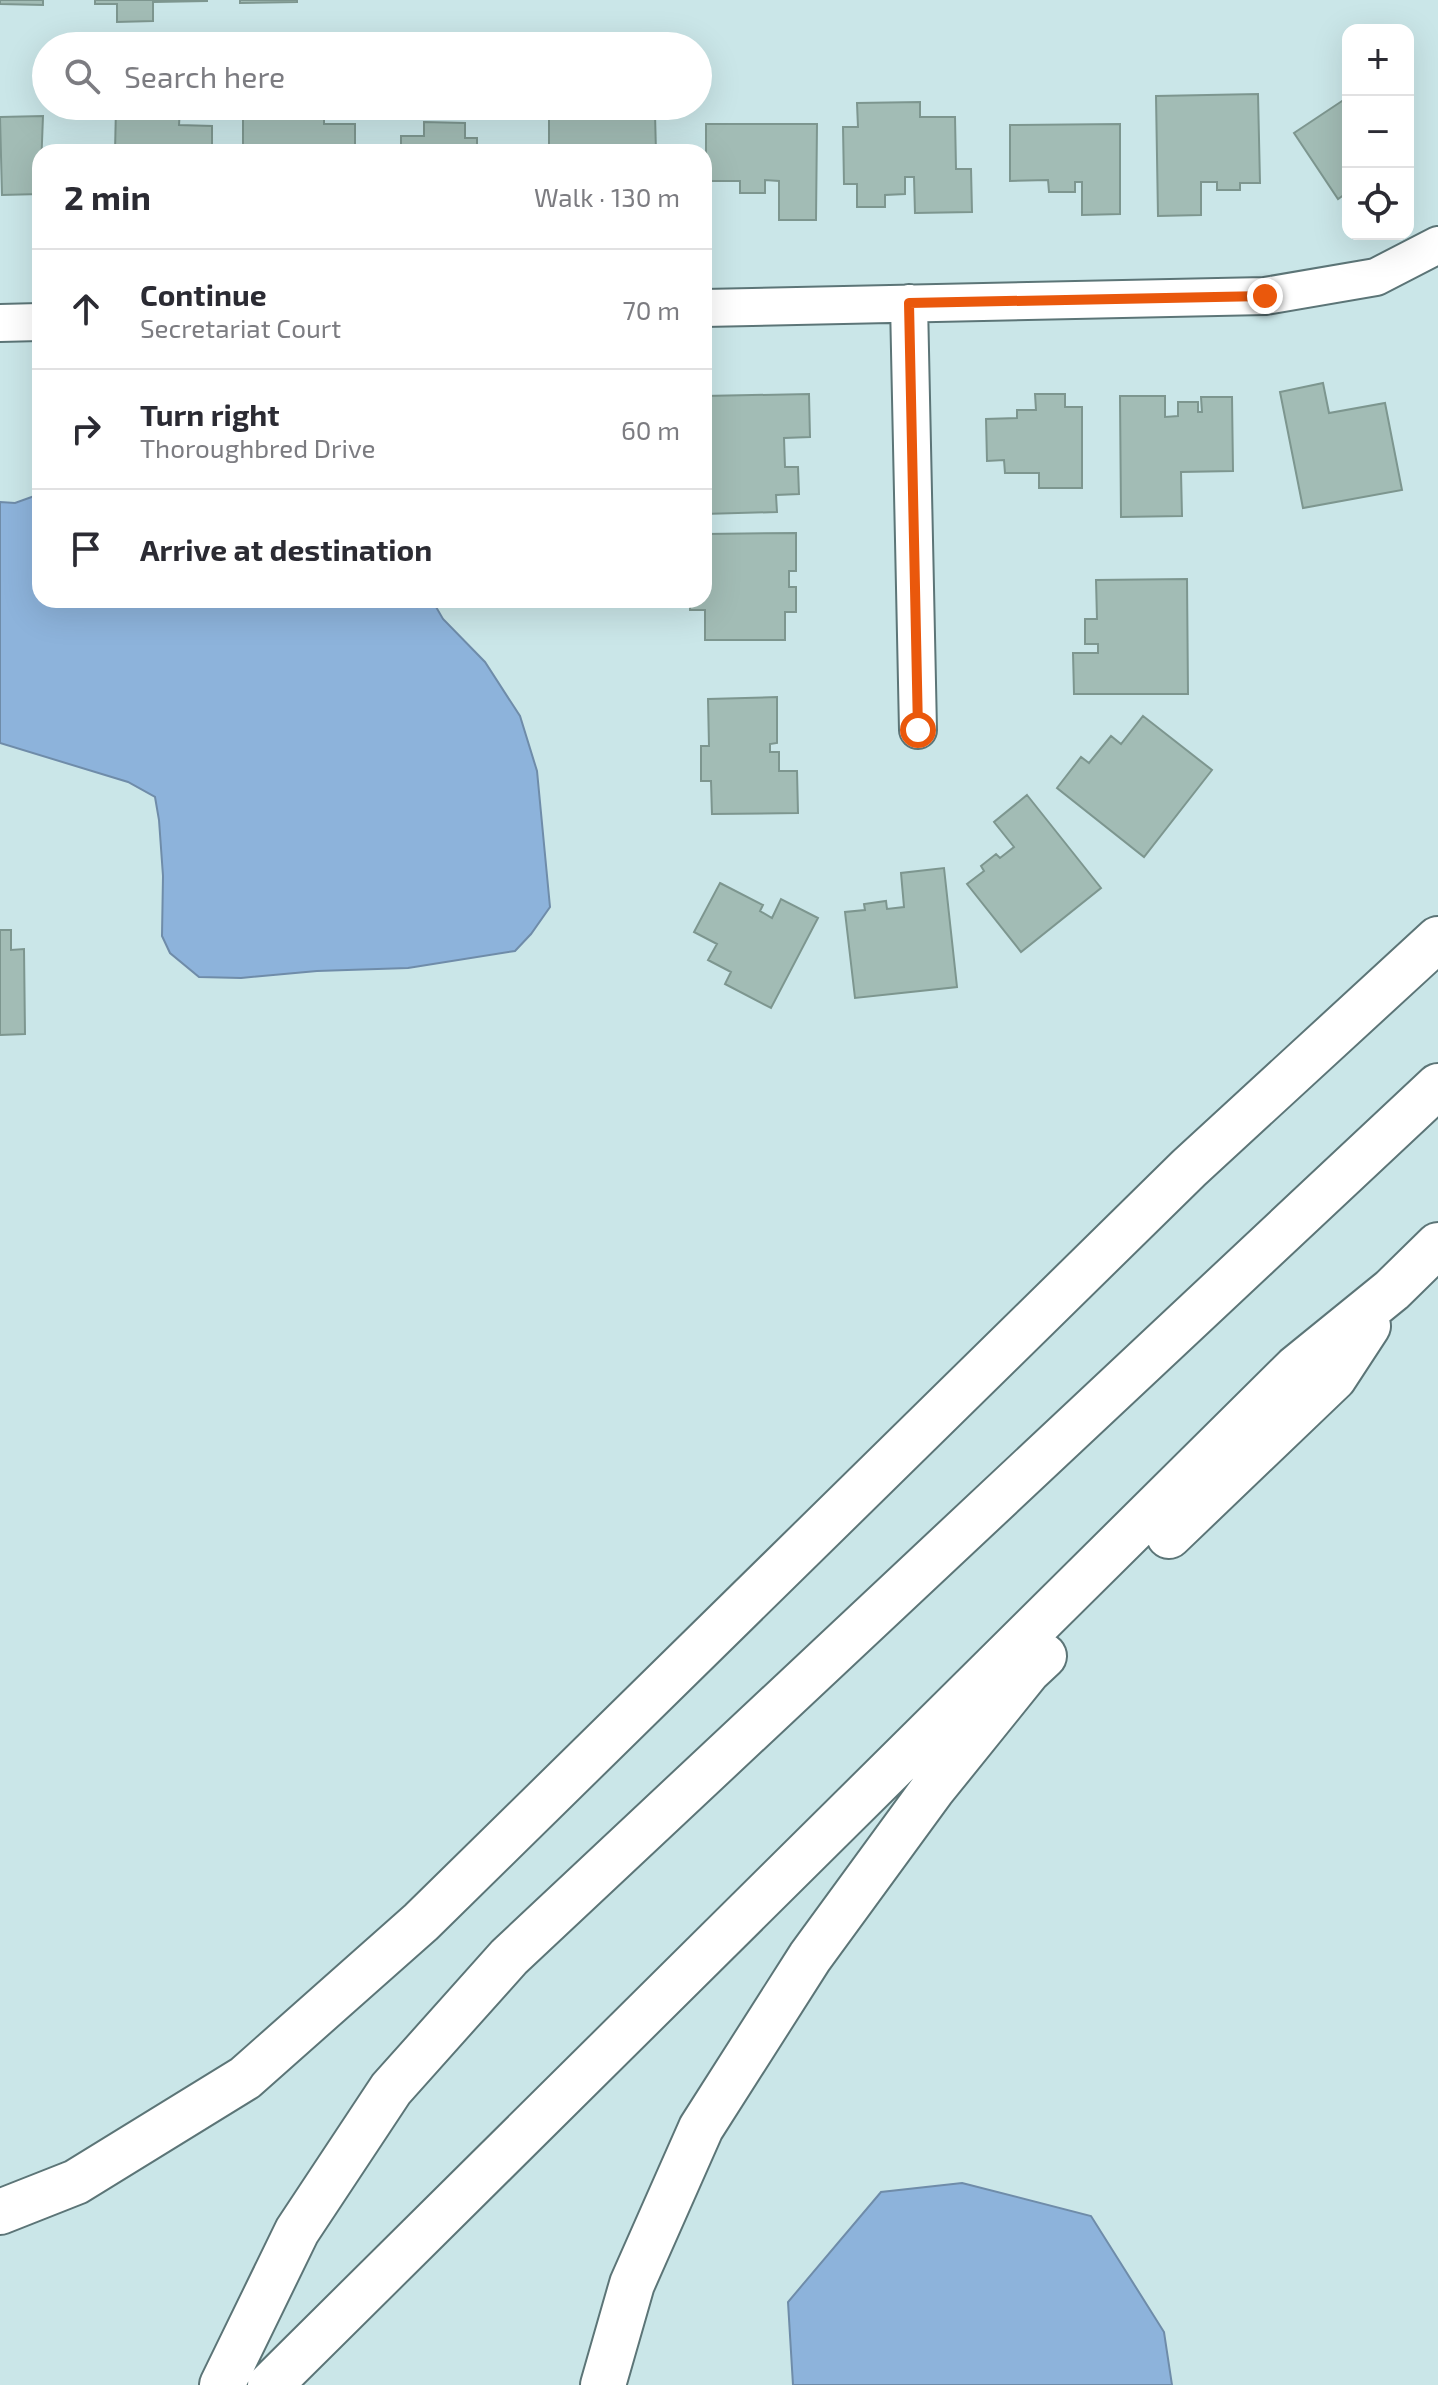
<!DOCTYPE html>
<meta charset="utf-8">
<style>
:root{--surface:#fff;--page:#f7f7f7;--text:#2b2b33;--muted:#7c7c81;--line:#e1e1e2}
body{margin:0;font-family:"Exo 2",sans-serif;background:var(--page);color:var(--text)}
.controls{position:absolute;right:24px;top:24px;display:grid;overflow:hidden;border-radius:16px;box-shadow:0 8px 32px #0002}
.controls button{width:72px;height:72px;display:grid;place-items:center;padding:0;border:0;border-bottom:2px solid var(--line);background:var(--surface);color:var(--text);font:40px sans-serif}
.stop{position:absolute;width:24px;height:24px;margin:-18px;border:6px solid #ea580c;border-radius:50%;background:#fff}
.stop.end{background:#ea580c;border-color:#fff;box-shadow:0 2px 8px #0008}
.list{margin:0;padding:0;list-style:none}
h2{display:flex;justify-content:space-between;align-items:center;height:104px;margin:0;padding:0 32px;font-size:34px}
h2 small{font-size:26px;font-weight:400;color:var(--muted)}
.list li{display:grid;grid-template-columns:52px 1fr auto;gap:24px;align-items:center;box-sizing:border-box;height:120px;padding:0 32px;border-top:2px solid var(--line)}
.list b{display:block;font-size:30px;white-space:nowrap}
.list p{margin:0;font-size:26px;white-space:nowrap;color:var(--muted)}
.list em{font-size:26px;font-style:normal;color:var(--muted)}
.icon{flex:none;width:44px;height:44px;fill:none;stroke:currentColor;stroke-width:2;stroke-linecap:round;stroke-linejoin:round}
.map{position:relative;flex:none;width:1438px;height:2385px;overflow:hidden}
.search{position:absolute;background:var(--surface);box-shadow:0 8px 32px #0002;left:32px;top:32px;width:680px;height:88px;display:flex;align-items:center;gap:20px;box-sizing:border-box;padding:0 28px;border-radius:44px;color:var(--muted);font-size:30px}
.panel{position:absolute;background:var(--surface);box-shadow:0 8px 32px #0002;left:32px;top:144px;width:680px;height:464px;border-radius:24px}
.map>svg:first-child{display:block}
.water{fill:#8db3db;stroke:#6f8ca9;stroke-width:2}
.building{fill:#a2bcb5;stroke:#7d968f;stroke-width:2}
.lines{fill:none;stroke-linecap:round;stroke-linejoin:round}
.street-casing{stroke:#5c7577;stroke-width:40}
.highway-casing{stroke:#5c7577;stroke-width:48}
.street{stroke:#fff;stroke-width:36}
.highway{stroke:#fff;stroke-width:44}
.route{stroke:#ea580c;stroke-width:10}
</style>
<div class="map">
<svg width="1438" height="2385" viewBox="0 0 1438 2385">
<rect width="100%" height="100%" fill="#cae6e8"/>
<path class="water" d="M40 494V600H432L443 619 485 662 520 716 537 771 550 907 531 934 515 951 408 968 317 971 241 978 199 977 170 953 162 936 163 876 159 820 155 797 128 782 0 743V502L15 503Z
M962 2183 1091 2216 1164 2332 1172 2385H793L788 2302 881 2192Z"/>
<path class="building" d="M0 0H43V5L0 4Z
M95 0H207V1L153 2V21L117 22V4H95Z
M240 0H297V2L240 3Z
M1258 94 1260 183H1240V190H1217V182H1201V215L1158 216 1156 96Z
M1348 97V192L1338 199 1294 133Z
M920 102V117H955L956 169H971L972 212 915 213 914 177H905V194L885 195V207H857V184H844L843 127H858L857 103Z
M116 107 180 108 179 125 212 126V152H115Z
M243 108H324V124H355V152H243Z
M655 114 656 152H549V115Z
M43 116 40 194 2 195 0 117Z
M424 122 465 123V138H477V147H499V152H401V136H424Z
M706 124H817L816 220H779V181L765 180V193H740V181H706Z
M1120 124V214L1082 215V182H1075V192H1049L1048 180 1010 181V125Z
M1323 383 1329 413 1385 403 1402 490 1303 508 1280 392Z
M809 394 810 437 784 438 785 467H798L799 494 776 495 777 512 704 514V396Z
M1035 394H1065V407H1082V488H1039V473H1005L1004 460 987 461 986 419 1017 418V410H1036Z
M1120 396H1165V417L1178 416V402H1198V412H1202L1201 397H1232L1233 471 1181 472 1182 516 1121 517Z
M796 533V571H789V587H796V612H785V640H705V610H690V600H704L705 534Z
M1187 579 1188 694H1074L1073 653H1098V644H1085V619H1097L1096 580Z
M777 697V743L770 744V752H779V771H797L798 813 712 814 711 781H701V746H709L708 699Z
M1143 716 1212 770 1144 857 1057 788 1081 757 1089 763 1111 736 1121 744Z
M1027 795 1101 888 1021 952 967 884 984 871 981 866 996 854 1000 858 1014 847 994 822Z
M944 868 957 987 855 998 845 912 865 910 864 904 886 901 887 909 904 907 901 873Z
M720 883 763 905 760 911 772 918 781 899 818 918 771 1008 725 984 731 972 708 960 717 944 694 932Z
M0 930H11V950L24 949 25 1034 0 1035Z"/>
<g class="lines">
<defs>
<path id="street" d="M909 303 918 730
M704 308 1265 296 1376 277 1438 245
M0 323 40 322"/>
<path id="highway" d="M1169 1536 1334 1378 1368 1326
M0 2212 76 2182 245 2078 421 1922 1189 1168 1438 939
M222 2385 297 2231 391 2089 509 1957 1438 1086
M270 2385 1296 1368 1392 1290 1438 1245
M603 2385 632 2284 701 2128 810 1957 932 1790 1028 1671 1044 1656"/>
</defs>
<use href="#street" class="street-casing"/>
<use href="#highway" class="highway-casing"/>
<use href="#street" class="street"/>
<use href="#highway" class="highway"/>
</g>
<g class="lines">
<path class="route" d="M918 730 909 303 1265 296"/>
</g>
</svg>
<div class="controls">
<button>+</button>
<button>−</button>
<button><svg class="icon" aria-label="locate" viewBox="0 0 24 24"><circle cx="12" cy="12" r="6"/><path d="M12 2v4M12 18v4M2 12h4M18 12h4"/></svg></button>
</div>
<div class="stop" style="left:918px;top:730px"></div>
<div class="stop end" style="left:1265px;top:296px"></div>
<div class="search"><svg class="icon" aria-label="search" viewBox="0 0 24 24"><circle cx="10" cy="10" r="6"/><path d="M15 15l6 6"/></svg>Search here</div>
<section class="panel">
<h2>2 min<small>Walk · 130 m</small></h2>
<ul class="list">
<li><svg class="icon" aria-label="ahead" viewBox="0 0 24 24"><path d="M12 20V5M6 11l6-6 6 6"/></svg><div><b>Continue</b><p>Secretariat Court</p></div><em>70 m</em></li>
<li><svg class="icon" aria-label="right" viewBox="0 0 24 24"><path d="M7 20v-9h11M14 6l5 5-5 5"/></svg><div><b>Turn right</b><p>Thoroughbred Drive</p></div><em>60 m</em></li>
<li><svg class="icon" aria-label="arrive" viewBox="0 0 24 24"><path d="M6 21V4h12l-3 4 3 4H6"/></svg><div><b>Arrive at destination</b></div></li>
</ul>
</section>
</div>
